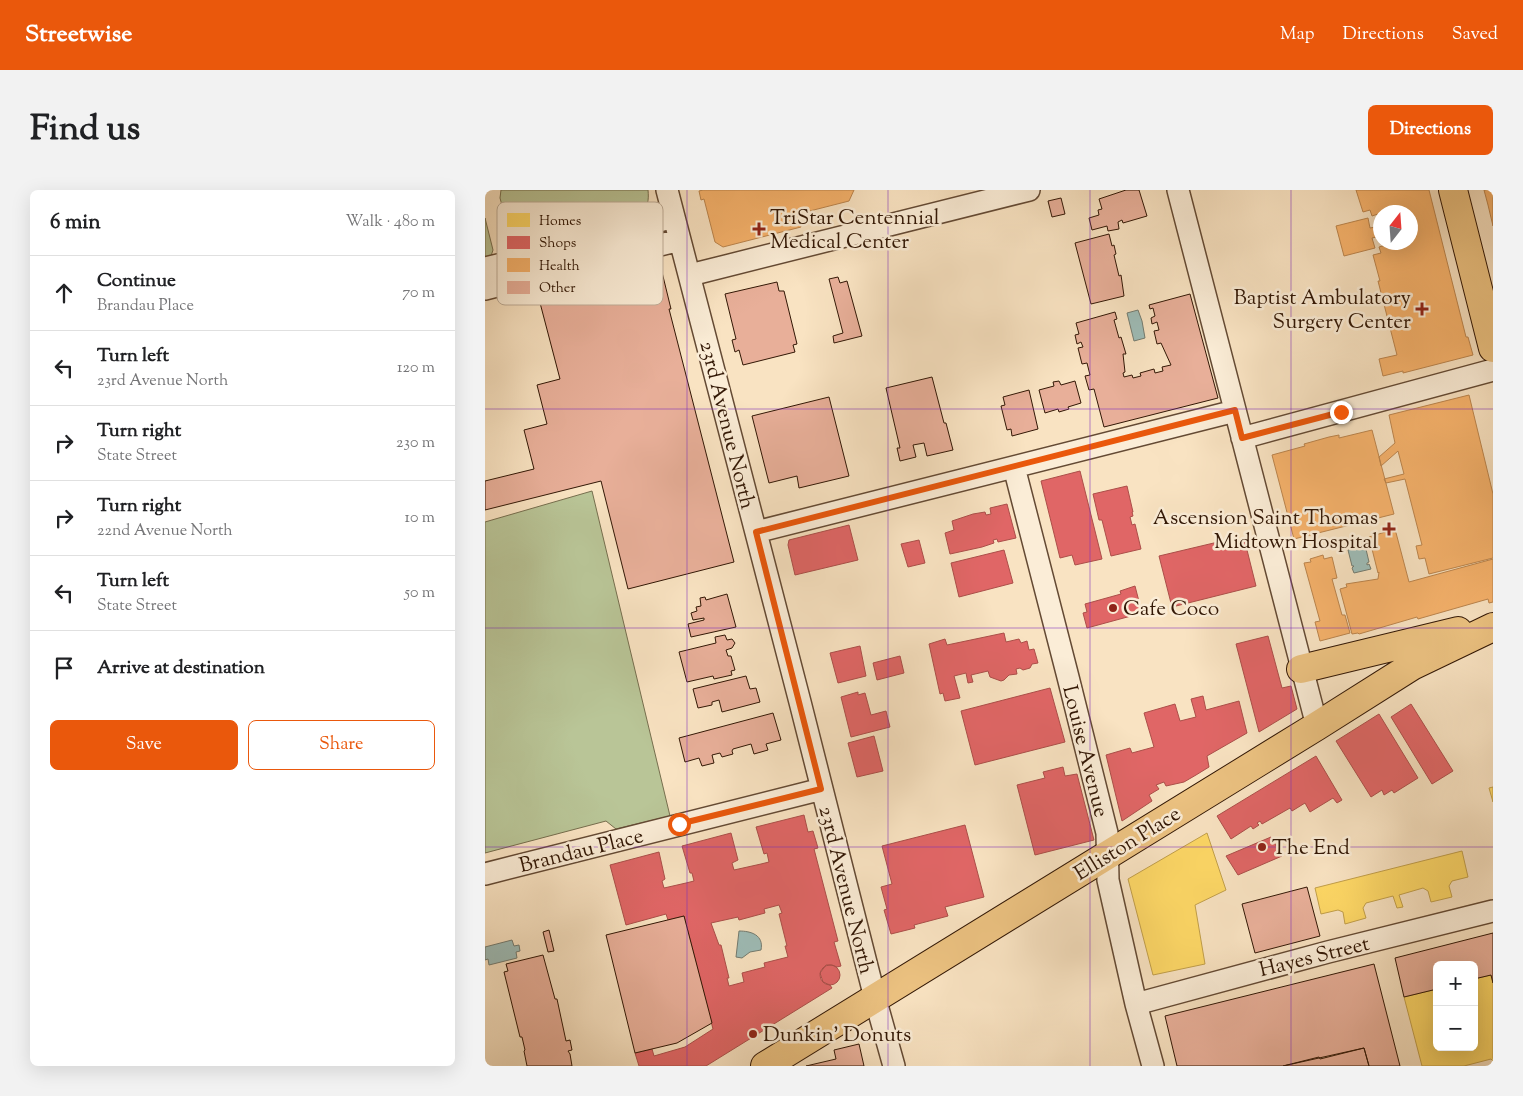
<!DOCTYPE html>
<meta charset="utf-8">
<style>
:root{--surface:#fff;--page:#f2f2f2;--text:#202124;--muted:#757577;--line:#e0e0e0;--accent:#ea580c}
body{margin:0;font-family:"Sorts Mill Goudy",serif;background:var(--page);color:var(--text)}
.controls{position:absolute;right:15px;bottom:15px;display:grid;overflow:hidden;border-radius:8px;box-shadow:0 5px 20px #0002}
.controls button{width:45px;height:45px;display:grid;place-items:center;padding:0;border:0;border-bottom:1px solid var(--line);background:var(--surface);color:var(--text);font:25px sans-serif}
.compass{position:absolute;left:888px;top:15px;width:45px;height:45px;border-radius:50%;background:var(--surface);box-shadow:0 5px 20px #0002;rotate:17deg}
.stop{position:absolute;width:15px;height:15px;margin:-11px;border:4px solid #ea580c;border-radius:50%;background:#fff}
.stop.end{background:#ea580c;border-color:#fff;box-shadow:0 1px 5px #0008}
.list{margin:0;padding:0;list-style:none}
h2{display:flex;justify-content:space-between;align-items:center;height:65px;margin:0;padding:0 20px;font-size:21px}
h2 small{font-size:16px;font-weight:400;color:var(--muted)}
.list li{display:grid;grid-template-columns:32px 1fr auto;gap:15px;align-items:center;box-sizing:border-box;height:75px;padding:0 20px;border-top:1px solid var(--line)}
.list b{display:block;font-size:19px;white-space:nowrap}
.list p{margin:0;font-size:16px;white-space:nowrap;color:var(--muted)}
.list em{font-size:16px;font-style:normal;color:var(--muted)}
.actions{display:flex;gap:10px;padding:15px 20px}
.actions a{flex:1;padding:11px 0;border:1px solid var(--accent);border-radius:8px;text-align:center;font-size:18px;color:var(--accent)}
.actions .main{background:var(--accent);color:#fff}
.icon{flex:none;width:28px;height:28px;fill:none;stroke:currentColor;stroke-width:2;stroke-linecap:round;stroke-linejoin:round}
.map{position:relative;flex:none;width:1008px;height:876px;overflow:hidden;border-radius:8px}
header{display:flex;align-items:center;gap:30px;box-sizing:border-box;height:70px;padding:0 25px;background:var(--accent);color:#fff}
header strong{font-size:24px}
nav{display:flex;gap:28px;margin-inline-start:auto;font-size:18px}
.intro{display:flex;align-items:center;justify-content:space-between;box-sizing:border-box;height:120px;padding:0 30px}
h1{margin:0;font-size:35px}
.button{padding:12px 22px;border-radius:8px;background:var(--accent);color:#fff;font-size:18px;font-weight:700}
main{display:flex;gap:30px;padding:0 30px}
aside{flex:1;background:var(--surface);border-radius:8px;box-shadow:0 5px 20px #0002}
.map>svg:first-child{display:block}
.green{fill:#b9c597;stroke:#766e4e}
.water{fill:#9ebdb8;stroke:#737b70}
.homes{fill:#ffd966;stroke:#c29f49}
.shops{fill:#e06666;stroke:#ac4e49;fill-rule:evenodd}
.health{fill:#f6b26b;stroke:#bb844c}
.building{fill:#e8af99;stroke:#321705}
.lines{fill:none;stroke-linecap:round;stroke-linejoin:round}
.minor-casing{stroke:#644a34;stroke-width:24}
.major-casing{stroke:#321705;stroke-width:30}
.minor{stroke:#fbedd7;stroke-width:21}
.major{stroke:#ecc281;stroke-width:28}
.route{stroke:#ea580c;stroke-width:6}
.grid{fill:none;stroke:#7b2cbf;stroke-width:1;stroke-opacity:0.55}
.poi-dot{fill:#8f2418;stroke:#fbedd7;stroke-width:2}
.labels{text-anchor:middle;stroke-width:5;stroke-linejoin:round;paint-order:stroke}
.poi-label{font-size:21px;fill:#321705;stroke:#fbedd7;text-anchor:start}
.street-label{font-size:21px;fill:#321705;stroke:#fbedd7}
.key{fill:#fbedd7;stroke:#bfad98;stroke-width:1}
.key-label{font-size:14px;fill:#321705}
</style>
<header>
<strong>Streetwise</strong>
<nav><a>Map</a><a>Directions</a><a>Saved</a></nav>
</header>
<div class="intro"><h1>Find us</h1><a class="button">Directions</a></div>
<main>
<aside>
<h2>6 min<small>Walk · 480 m</small></h2>
<ul class="list">
<li><svg class="icon" aria-label="ahead" viewBox="0 0 24 24"><path d="M12 20V5M6 11l6-6 6 6"/></svg><div><b>Continue</b><p>Brandau Place</p></div><em>70 m</em></li>
<li><svg class="icon" aria-label="left" viewBox="0 0 24 24"><path d="M17 20v-9H6M10 6l-5 5 5 5"/></svg><div><b>Turn left</b><p>23rd Avenue North</p></div><em>120 m</em></li>
<li><svg class="icon" aria-label="right" viewBox="0 0 24 24"><path d="M7 20v-9h11M14 6l5 5-5 5"/></svg><div><b>Turn right</b><p>State Street</p></div><em>230 m</em></li>
<li><svg class="icon" aria-label="right" viewBox="0 0 24 24"><path d="M7 20v-9h11M14 6l5 5-5 5"/></svg><div><b>Turn right</b><p>22nd Avenue North</p></div><em>10 m</em></li>
<li><svg class="icon" aria-label="left" viewBox="0 0 24 24"><path d="M17 20v-9H6M10 6l-5 5 5 5"/></svg><div><b>Turn left</b><p>State Street</p></div><em>50 m</em></li>
<li><svg class="icon" aria-label="arrive" viewBox="0 0 24 24"><path d="M6 21V4h12l-3 4 3 4H6"/></svg><div><b>Arrive at destination</b></div></li>
</ul>
<div class="actions"><a class="main">Save</a><a>Share</a></div>
</aside>
<div class="map">
<svg width="1008" height="876" viewBox="0 0 1008 876">
<rect width="100%" height="100%" fill="#f9e3c2"/>
<filter id="stains"><feTurbulence type="fractalNoise" baseFrequency=".004" numOctaves="4"/><feColorMatrix values="0 0 0 0 .2 0 0 0 0 .09 0 0 0 0 .02 0 0 0 .5 -.17"/></filter>
<radialGradient id="worn" r=".72"><stop offset=".6" stop-color="#630" stop-opacity="0"/><stop offset="1" stop-color="#630" stop-opacity=".3"/></radialGradient>
<path class="green" d="M16 0H163C164 10 163 18 155 26L35 60 27 53 15 8Z
M0 28 8 60 6 66 0 70Z
M107 301 185 626 131 639 121 631 0 663V332Z"/>
<path class="water" d="M653 120 657 131 660 148 649 151 642 123Z
M880 355 884 372 882 373V375L884 374 886 379 869 383 867 378 869 376H867L863 360Z
M254 741C266 741 279 745 276 760L265 762 257 768 251 767Z
M27 750 29 756 34 755 35 761 31 762 32 768 4 775 3 769 0 770V757Z"/>
<path class="homes" d="M1008 597V612L1004 598Z
M722 643 741 700 710 715 720 774 668 785 643 689Z
M977 661 983 687 967 691 964 696 967 707 946 712 943 701 938 698 914 705 918 717 912 718 908 706 881 713 878 718 881 728 860 734 858 722 853 720 836 724 830 698Z
M1006 785 1008 793V871L1006 869 979 876H937L919 807 952 799V857H989V789Z"/>
<path class="shops" d="M595 281 617 369 590 375 587 365 575 368 556 291Z
M642 296 648 322H647L648 326 645 327 647 335 650 334 656 359 626 366 617 330H614L608 304Z
M522 314 531 348 513 352 512 349 508 350 509 353 497 357 465 364 460 343 469 340 467 331 488 324 500 322 501 325 506 324 505 318Z
M364 335 373 370 310 385 303 355 304 350Z
M434 350 440 373 423 377 416 354Z
M733 352 735 358 760 352 771 396 687 417 674 366Z
M519 360 528 393 474 407 466 373Z
M650 396 657 423 602 438 598 423 602 422 600 414 636 404 635 401Z
M519 443 521 452 534 449 536 453 542 451 544 460 549 459 553 473 547 474 545 478 538 480 535 478 531 479 532 484 524 485 519 490 516 491 505 487 503 481 486 485 488 492 483 493 481 483 469 486 475 508 460 511 458 503 455 504 444 454 460 449 462 455Z
M783 446 797 498 806 496 812 519 774 542 751 454Z
M375 456 381 486 353 493 345 463Z
M415 466 419 483 392 490 388 473Z
M565 498 580 552 490 575 476 521Z
M373 502V505L380 503 386 525 401 521 405 537 366 547 356 507Z
M718 506 721 520 754 511 762 543 722 566 724 577 711 585 699 592 681 596 679 592 671 595 674 599 664 605 667 611 637 631 621 565 645 558 647 563 669 557 659 523 690 514 695 531 711 527 706 509Z
M926 514 968 581 947 594 906 527Z
M894 524 933 588 909 603 907 600 899 605 897 600 886 607 851 551Z
M389 546 398 581 372 587 363 553Z
M831 566 857 610 852 613 848 608 825 622 820 613 807 621 805 618 777 634 775 631 772 633 774 635 768 639 766 636 746 649 732 626Z
M578 577 580 586 592 584 609 650 550 665 532 595 560 588 558 582Z
M319 625 323 642 328 641 333 658 329 659 353 751 349 752 356 776 352 777 347 775H341L335 783 338 792 345 795 347 798 221 876H154L150 863 167 859 169 866 200 857 228 839 199 726 183 730 181 724 141 735 125 675 174 662 180 689 177 691 179 698 201 693 209 691 207 683H205L197 656 246 643 253 670 247 673 249 680 276 674 284 672 282 663 279 664 271 637ZM294 715 297 723 294 724 302 756H300L303 767 279 773 280 777 257 783 259 792 244 796 242 788H244L236 755H234L226 733 253 727 254 730 280 723 279 719Z
M480 635 499 707 460 717 463 726 429 735 430 738 406 744 399 720 402 719 396 697 407 694 397 656Z
M786 647 797 666 753 685 741 666Z
M335 785a10 10 0 1 1 20 0a10 10 0 1 1-20 0Z"/>
<path class="health" d="M218 0H369L364 11 313 24 316 37 238 57 230 52 219 9 216 10 214 1Z
M871 0H944L981 147H983L988 165 918 183V181L898 186 894 169 912 165 893 91H895L888 65 896 63 894 57 901 55 900 52H926V22H896V34L893 24 887 26 885 20 878 22Z
M999 0H1008V36L1003 15Z
M883 28 885 38 896 36V46L887 48 890 58 859 66 851 36Z
M984 205 1008 304V368L944 384 940 368 934 369 931 356 937 355 920 289 901 293 899 289 919 284 913 261 896 276 894 267 910 253 904 225Z
M887 240 909 324 809 349 787 265 820 256 819 254 844 247 854 245V248Z
M910 339 924 392 1008 369V412L1004 413 1003 409 933 429 932 427 874 444 873 443 867 444 855 399 862 397 861 394 893 389 894 382 893 383 884 347Z
M838 365 839 369 847 367 852 388 847 389 857 425H860L865 443 835 451 830 432 835 431 819 373 826 372 825 369Z"/>
<path class="building" d="M641 0H654L662 26 638 33 637 30 633 32 634 39 623 41 622 36 607 40 604 28 614 25 613 20 617 19 614 9Z
M576 8 580 24 567 27 563 11Z
M624 44 627 56 629 55 631 64 629 65 634 86 636 85 639 106 606 114 590 53Z
M176 78 186 119H184L249 372 143 399 116 291 0 320V291L49 279 39 240 62 234 52 195 75 189 54 109 81 102 82 105 163 85 162 82Z
M353 87 355 93 362 91 377 146 349 153 348 146 358 143 344 89Z
M292 92 294 101H299L312 154 308 155 310 162 258 175 254 160 250 162 247 150 251 149 240 104Z
M705 104 733 208 619 237 609 199 604 200 600 186 605 185 602 173 597 174 593 158 598 157 596 152 592 154 590 145 594 144 591 133 630 122 632 129 629 130 634 148 636 147 641 164H638L640 182 638 183 639 187 647 185 648 188 656 186 655 183 669 179 670 183 678 181 677 177 686 175 676 153 672 154 669 141 674 140 672 132 667 134 666 128 670 126 668 118 665 119 664 115Z
M447 187 459 233H461L468 260 442 266 439 253 428 255 431 267 415 271 412 258H415L401 198Z
M574 191 576 195 590 191 596 213 583 217 584 219 574 222 573 219 560 223 554 200 569 196 568 192Z
M544 200 553 239 527 246 526 239 522 240 516 216 520 215 518 207Z
M344 207 364 286 314 298 312 286 284 293 267 226Z
M242 404 251 437 206 447 203 434 219 430V428L208 430 206 423 212 421 211 417 216 416 215 408 220 407 221 410Z
M240 445 242 450 247 449 250 453 247 458 241 460 243 466H246L250 480 246 481 247 485 229 489 228 486 202 492 194 462 231 453 230 447Z
M261 486 265 499 271 498 275 512 237 522 234 510 227 512V515L213 518 208 499Z
M288 523 296 550 281 554 283 560 269 564 266 554 248 559 247 561 248 564 237 567 235 563 227 565 229 573 217 576 214 568 200 572 194 548Z
M822 697 835 746 770 763 757 714Z
M199 726 227 833 192 853 150 863 121 745Z
M64 740 69 761 63 762 58 742Z
M1008 743V793L1006 785 989 789V775H952V799L919 807 910 768Z
M58 765 70 809H72L81 851 85 850 87 860 83 861 85 864 87 876H42L39 861 40 860 37 847H35L19 782 23 781 21 774Z
M889 774 915 876H884L879 858 798 876H692L680 826Z
M374 854 379 876H321L351 869 349 860Z
M879 858 884 876H798L834 867 835 869Z"/>
<g class="lines">
<defs>
<path id="minor" d="M182 0 315 512 390 808 409 876
M693 0 832 536
M0 78 34 70 189 27
M205 85 544 0
M0 99 195 50
M757 248 1008 180
M529 277 583 487 622 643 623 690 651 814 668 876
M271 342 750 221
M0 684 337 599
M651 814 843 762 1008 721"/>
<path id="major" d="M968 0 1008 158
M816 479 973 441
M280 876 832 536 927 476 1008 437"/>
</defs>
<use href="#minor" class="minor-casing"/>
<use href="#major" class="major-casing"/>
<use href="#minor" class="minor"/>
<use href="#major" class="major"/>
</g>
<g class="lines">
<path class="route" d="M194 634 336 599 271 342 750 220 757 248 856 222"/>
</g>
<path class="grid" d="M202 0V876M403 0V876M605 0V876M806 0V876M0 219H1008M0 438H1008M0 657H1008"/>
<g class="poi-dot">
<path d="M271.5 31.5h5v5h5v5h-5v5h-5v-5h-5v-5h5z"/>
<path d="M934.5 111.5h5v5h5v5h-5v5h-5v-5h-5v-5h5z"/>
<path d="M901.5 331.5h5v5h5v5h-5v5h-5v-5h-5v-5h5z"/>
<circle cx="628" cy="418" r="5"/>
<circle cx="777" cy="657" r="5"/>
<circle cx="268" cy="844" r="5"/>
</g>
<g class="labels">
<g class="poi-label">
<text x="285" y="34">TriStar Centennial<tspan x="285" dy="24">Medical Center</tspan></text>
<text x="926" y="114" text-anchor="end">Baptist Ambulatory<tspan x="926" dy="24">Surgery Center</tspan></text>
<text x="893" y="334" text-anchor="end">Ascension Saint Thomas<tspan x="893" dy="24">Midtown Hospital</tspan></text>
<text x="638" y="425">Cafe Coco</text>
<text x="787" y="664">The End</text>
<text x="278" y="851">Dunkin' Donuts</text>
</g>
<g class="street-label">
<text transform="translate(243 235) rotate(76)" y="7">23rd Avenue North</text>
<text transform="translate(601 561) rotate(76)" y="7">Louise Avenue</text>
<text transform="translate(642 653) rotate(-32)" y="7">Elliston Place</text>
<text transform="translate(96 660) rotate(-14)" y="7">Brandau Place</text>
<text transform="translate(362 700) rotate(76)" y="7">23rd Avenue North</text>
<text transform="translate(829 766) rotate(-14)" y="7">Hayes Street</text>
</g>
</g>
<rect x="12" y="12" width="166" height="103" rx="8" class="key"/>
<rect x="22" y="23" width="23" height="14" fill="#ffd966"/>
<rect x="22" y="46" width="23" height="13" fill="#e06666"/>
<rect x="22" y="68" width="23" height="14" fill="#f6b26b"/>
<rect x="22" y="91" width="23" height="13" fill="#e8af99"/>
<g class="key-label">
<text x="54" y="35">Homes</text>
<text x="54" y="57">Shops</text>
<text x="54" y="80">Health</text>
<text x="54" y="102">Other</text>
</g>
<rect width="100%" height="100%" filter="url(#stains)"/>
<rect width="100%" height="100%" fill="url(#worn)"/>
</svg>
<div class="controls">
<button>+</button>
<button>−</button>
</div>
<svg class="compass" viewBox="-18 -18 36 36"><path d="M0-13l5 13h-10z" fill="#e53935"/><path d="M0 13l5-13h-10z" fill="#757577"/></svg>
<div class="stop" style="left:194px;top:634px"></div>
<div class="stop end" style="left:856px;top:222px"></div>
</div>
</main>
